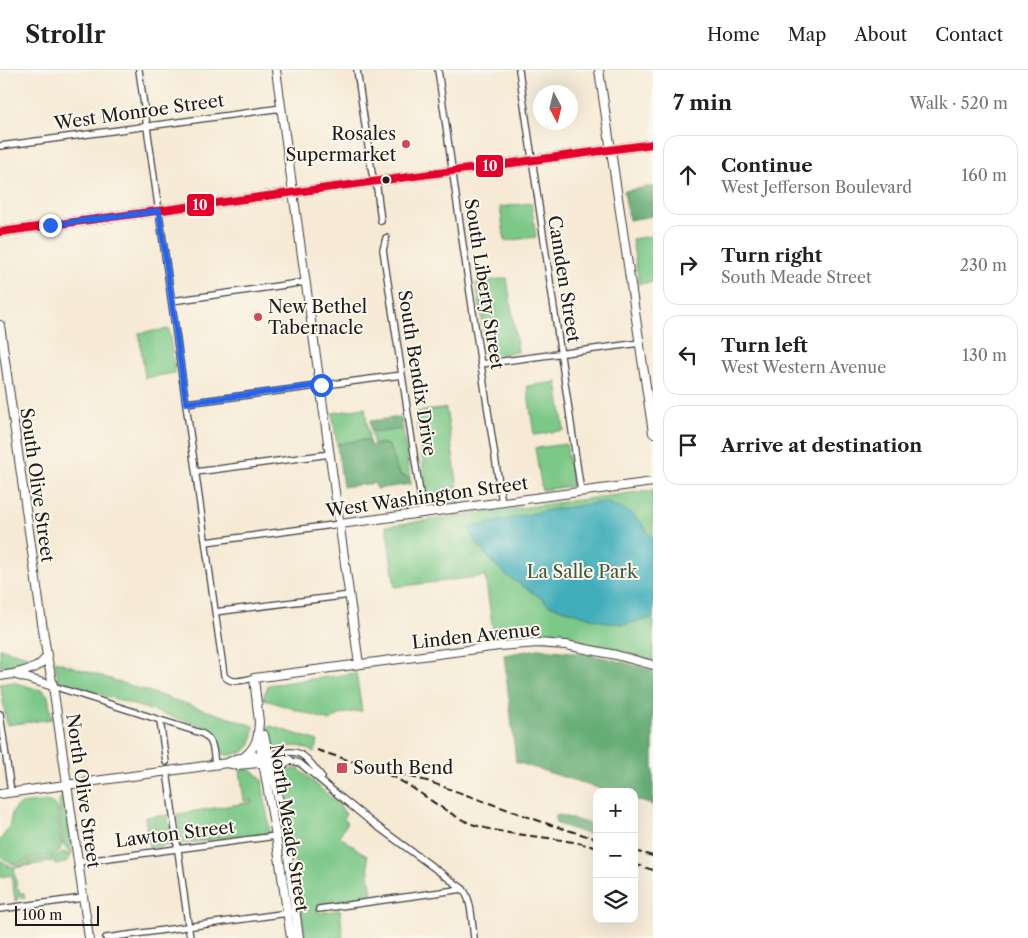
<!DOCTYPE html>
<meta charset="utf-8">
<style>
:root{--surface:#fff;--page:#f6f6f6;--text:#202124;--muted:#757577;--line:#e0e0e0}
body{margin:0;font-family:"Libre Caslon Text",serif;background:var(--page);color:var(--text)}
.controls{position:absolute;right:15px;bottom:15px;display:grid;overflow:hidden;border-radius:10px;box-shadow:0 5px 20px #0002}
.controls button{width:45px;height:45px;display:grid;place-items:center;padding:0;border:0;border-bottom:1px solid var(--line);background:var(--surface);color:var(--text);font:25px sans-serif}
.compass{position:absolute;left:533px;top:15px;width:45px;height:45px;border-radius:50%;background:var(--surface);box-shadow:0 5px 20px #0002;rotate:173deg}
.scale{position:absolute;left:15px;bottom:12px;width:84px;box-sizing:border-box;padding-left:5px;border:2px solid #1c1c1c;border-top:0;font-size:14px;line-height:18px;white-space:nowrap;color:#1c1c1c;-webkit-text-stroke:4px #fbf7ec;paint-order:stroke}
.stop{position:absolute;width:15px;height:15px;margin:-11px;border:4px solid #2563eb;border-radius:50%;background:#fff}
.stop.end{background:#2563eb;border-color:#fff;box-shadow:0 1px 5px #0008}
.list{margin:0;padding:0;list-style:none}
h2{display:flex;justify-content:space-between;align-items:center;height:65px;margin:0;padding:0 20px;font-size:21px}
h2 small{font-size:16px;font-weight:400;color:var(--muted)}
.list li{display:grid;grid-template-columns:32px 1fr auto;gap:15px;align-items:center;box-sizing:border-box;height:80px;margin:0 10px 10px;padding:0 10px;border:1px solid var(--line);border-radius:15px}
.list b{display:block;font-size:19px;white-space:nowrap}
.list p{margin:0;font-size:16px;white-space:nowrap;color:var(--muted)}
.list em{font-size:16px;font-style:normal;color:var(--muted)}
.icon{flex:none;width:28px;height:28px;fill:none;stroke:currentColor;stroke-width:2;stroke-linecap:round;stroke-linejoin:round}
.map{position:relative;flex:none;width:653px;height:868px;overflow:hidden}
header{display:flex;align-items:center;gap:30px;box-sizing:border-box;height:70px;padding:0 25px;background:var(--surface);border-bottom:1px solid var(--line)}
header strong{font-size:24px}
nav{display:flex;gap:28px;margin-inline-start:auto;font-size:18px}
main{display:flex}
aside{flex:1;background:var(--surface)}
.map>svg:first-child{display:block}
.green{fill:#7cc887;stroke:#4c7252}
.forest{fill:#65ac74;stroke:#406448}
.water{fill:#3faeba;stroke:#2e656b}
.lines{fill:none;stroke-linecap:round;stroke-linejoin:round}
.street-casing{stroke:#3d3b38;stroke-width:8}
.secondary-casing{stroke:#3d3b38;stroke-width:10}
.primary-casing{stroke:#3d3b38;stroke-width:11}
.street{stroke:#fff;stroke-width:5.5}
.secondary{stroke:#fff;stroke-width:8}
.primary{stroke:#fff;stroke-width:9}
.rail{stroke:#1c1c1c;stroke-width:2;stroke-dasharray:8 4;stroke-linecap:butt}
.bus-1-casing{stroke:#fbf7ec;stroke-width:11}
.bus-1{stroke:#e4002b;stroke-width:8}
.route{stroke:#2563eb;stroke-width:6}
.poi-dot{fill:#d1495b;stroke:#fbf7ec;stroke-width:2}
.bus-dot{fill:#1c1c1c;stroke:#fbf7ec;stroke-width:2}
.labels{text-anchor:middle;stroke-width:4;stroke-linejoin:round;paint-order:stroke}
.street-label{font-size:18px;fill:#1c1c1c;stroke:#fbf7ec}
.poi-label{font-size:18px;fill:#1c1c1c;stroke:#fbf7ec;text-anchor:start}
.park-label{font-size:18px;fill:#3e5841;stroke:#fbf7ec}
.line-badge{stroke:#fbf7ec;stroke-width:2}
.badge-label{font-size:14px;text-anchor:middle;font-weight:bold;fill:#fff}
</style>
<header>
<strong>Strollr</strong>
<nav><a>Home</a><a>Map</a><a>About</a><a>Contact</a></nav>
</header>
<main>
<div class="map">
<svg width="653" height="868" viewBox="0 0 653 868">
<rect width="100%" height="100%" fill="#fbf7ec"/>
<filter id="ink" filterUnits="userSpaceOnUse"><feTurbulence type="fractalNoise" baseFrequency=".02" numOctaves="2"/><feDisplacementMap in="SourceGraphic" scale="10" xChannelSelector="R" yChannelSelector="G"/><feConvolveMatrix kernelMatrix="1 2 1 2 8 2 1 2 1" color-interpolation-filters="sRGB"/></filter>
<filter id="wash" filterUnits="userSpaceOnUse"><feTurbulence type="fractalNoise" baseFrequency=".0096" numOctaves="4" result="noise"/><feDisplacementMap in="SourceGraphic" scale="20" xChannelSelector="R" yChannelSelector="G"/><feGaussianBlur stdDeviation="1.12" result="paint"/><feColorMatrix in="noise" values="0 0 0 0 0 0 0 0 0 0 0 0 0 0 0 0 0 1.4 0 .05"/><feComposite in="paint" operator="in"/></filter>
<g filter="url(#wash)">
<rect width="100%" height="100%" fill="#f6ead5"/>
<path class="green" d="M531 133 536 167 505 171 500 137Z
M653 166V212L639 214 632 169Z
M507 208 518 282 488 286 476 213Z
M169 259 175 303 145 308 139 263Z
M557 312 564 360 534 365 527 316Z
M365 338 369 369 337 374 332 343Z
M446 338 460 432 429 436 415 342Z
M403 359 410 408 402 406 396 398 389 376 382 373 374 375 371 361 381 362Z
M566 374 573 416 542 420 535 378Z
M653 420V591L615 581 562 570 541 569 495 573 485 506 395 517 386 456Z
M0 578 34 588V593L0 597Z
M55 591 254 656C252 672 252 682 234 684 230 685 226 686 222 683 215 675 225 667 208 658L61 612 58 610Z
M356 603 362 641C350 642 339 643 330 651L263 629 268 615Z
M13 612 44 621 48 626 52 649 7 655 0 614Z
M271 656 318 671 314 683C294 669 288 682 272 676L267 657Z
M248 699 256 703 262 710 270 763 239 768 238 766 181 774 177 744 252 732 251 730 244 731 240 700Z
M291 699H297L300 700 339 735 346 744 343 749 348 752 339 766 367 786 372 825 364 826 363 829 319 835 318 842 319 843 340 840 343 868H305L285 725C284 715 281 704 291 699Z
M64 725 72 783 70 787V784L64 776 60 758V744L59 734V730L62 726Z
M45 731 52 733 57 737 58 740V760L62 774 59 782 54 786 35 787 18 794H14L6 791 0 784V770L9 758 12 743 16 737 21 734Z
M168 745 172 775 149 778 145 747Z
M63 782 68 784 69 789C66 793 60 795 55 794V791L14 798 17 819H19V823H24L25 827 17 828V830L15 831 12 805 0 807V788C13 805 22 792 37 789 42 788 48 789 53 788 57 787 60 784 63 782Z"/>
<path class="forest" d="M653 116V146L629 150 624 121Z
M401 347 403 359 381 362 371 361 370 351Z
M369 369 370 376 382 373 389 376 396 398 402 406 410 408 411 414 376 419 375 413 343 417 337 374Z
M538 579C577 581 616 589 653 601V735L634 729V722H611L516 692 504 585Z
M560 745 597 756V767L557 754 555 750 556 746Z"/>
<path class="water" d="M603 432C631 440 640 446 653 472V548L624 554 608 553 549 535 540 527 507 506 489 489 472 466 468 458 544 441Z"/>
</g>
<g filter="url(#ink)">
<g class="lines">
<defs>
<path id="street" d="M139 0 224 605C230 615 243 610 254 608
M357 0 372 103 377 118 381 151
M438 0 467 203 502 433
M519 0 581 422
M0 76 282 38
M386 168 383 180 423 443
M172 231 306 212
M481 294 640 273
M186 333 402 305
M196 402 330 384
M206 472 340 454
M215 542 350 525
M53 616 201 663C215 670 213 681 215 695
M0 644 11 722
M160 651 166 692
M268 684C303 680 300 680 322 707
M269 692C280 690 291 689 301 694L332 720 370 751 463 819C472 830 472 854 474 868
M167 701 190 868
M78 792 276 766
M0 839 83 828
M319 839 463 819
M106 868 295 842"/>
<path id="secondary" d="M276 0 359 594
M599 0 653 363
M0 255 42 553 47 586 53 616 89 868
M340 454 653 412
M13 604C29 599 38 600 47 586
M0 606 13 604 53 616
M264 665 283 749 299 868
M244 687C252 681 256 674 258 665
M227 693 235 689 266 684
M278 715C278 704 280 696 289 690
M0 724 227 693 237 695 269 692
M291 868 276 766 258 664 259 652 254 608 499 576 538 573 566 575 616 585 653 595"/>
<path id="primary" d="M0 162 653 74"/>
</defs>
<use href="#street" class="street-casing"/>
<use href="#secondary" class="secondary-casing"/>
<use href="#primary" class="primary-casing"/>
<use href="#street" class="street"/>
<use href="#secondary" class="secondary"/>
<use href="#primary" class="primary"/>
<path class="rail" d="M317 680 357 693 427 711 551 755 597 769
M389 705C418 718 442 742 472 754 512 768 557 765 597 778
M634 781 653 786
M634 794 653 800"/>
<defs>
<path id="bus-1" d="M0 162 653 74"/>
</defs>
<use href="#bus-1" class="bus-1-casing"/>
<use href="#bus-1" class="bus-1"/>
</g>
</g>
<g class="lines" filter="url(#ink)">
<path class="route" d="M50 155 159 141 186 333 321 315"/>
</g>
<g class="poi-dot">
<circle cx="406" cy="74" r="5"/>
<circle cx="258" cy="247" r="5"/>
<rect x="336" y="692" width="12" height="12" rx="2.5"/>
</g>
<circle class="bus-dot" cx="386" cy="110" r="4.5"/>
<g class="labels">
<g class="street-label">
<text transform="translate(139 42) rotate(-8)" y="6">West Monroe Street</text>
<text transform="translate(564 209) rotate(81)" y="6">Camden Street</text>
<text transform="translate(484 214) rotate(81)" y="6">South Liberty Street</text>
<text transform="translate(417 303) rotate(81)" y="6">South Bendix Drive</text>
<text transform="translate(37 415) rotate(82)" y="6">South Olive Street</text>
<text transform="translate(427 427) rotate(-8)" y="6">West Washington Street</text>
<text transform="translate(476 566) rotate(-6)" y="6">Linden Avenue</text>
<text transform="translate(83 721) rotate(82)" y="6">North Olive Street</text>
<text transform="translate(289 758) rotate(81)" y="6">North Meade Street</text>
<text transform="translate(175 764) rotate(-7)" y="6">Lawton Street</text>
</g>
<g class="poi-label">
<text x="396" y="70" text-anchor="end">Rosales<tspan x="396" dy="21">Supermarket</tspan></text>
<text x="268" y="243">New Bethel<tspan x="268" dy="21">Tabernacle</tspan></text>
<text x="353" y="704">South Bend</text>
</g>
<g class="park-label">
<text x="582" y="508">La Salle Park</text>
</g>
</g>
<g class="line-badge">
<rect x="475" y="84" width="29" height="24" rx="5" fill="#e4002b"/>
<rect x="186" y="123" width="29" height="24" rx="5" fill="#e4002b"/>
</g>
<g class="badge-label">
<text x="490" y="101">10</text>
<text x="200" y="140">10</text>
</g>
</svg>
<div class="controls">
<button>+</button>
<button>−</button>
<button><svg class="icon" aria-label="layers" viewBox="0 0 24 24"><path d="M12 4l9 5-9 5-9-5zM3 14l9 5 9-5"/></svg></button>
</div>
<svg class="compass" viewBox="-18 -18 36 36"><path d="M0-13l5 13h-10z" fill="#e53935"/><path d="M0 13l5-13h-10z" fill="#757577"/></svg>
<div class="scale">100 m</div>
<div class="stop" style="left:321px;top:315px"></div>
<div class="stop end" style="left:50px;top:155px"></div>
</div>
<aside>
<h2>7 min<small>Walk · 520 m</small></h2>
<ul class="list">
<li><svg class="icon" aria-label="ahead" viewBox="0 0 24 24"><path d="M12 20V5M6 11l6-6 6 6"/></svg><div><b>Continue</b><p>West Jefferson Boulevard</p></div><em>160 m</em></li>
<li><svg class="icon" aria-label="right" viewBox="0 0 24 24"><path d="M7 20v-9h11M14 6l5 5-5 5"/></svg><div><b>Turn right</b><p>South Meade Street</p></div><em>230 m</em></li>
<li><svg class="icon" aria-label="left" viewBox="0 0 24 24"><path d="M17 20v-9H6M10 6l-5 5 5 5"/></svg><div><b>Turn left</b><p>West Western Avenue</p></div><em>130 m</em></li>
<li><svg class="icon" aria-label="arrive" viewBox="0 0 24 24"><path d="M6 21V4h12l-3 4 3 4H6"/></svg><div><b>Arrive at destination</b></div></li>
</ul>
</aside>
</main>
